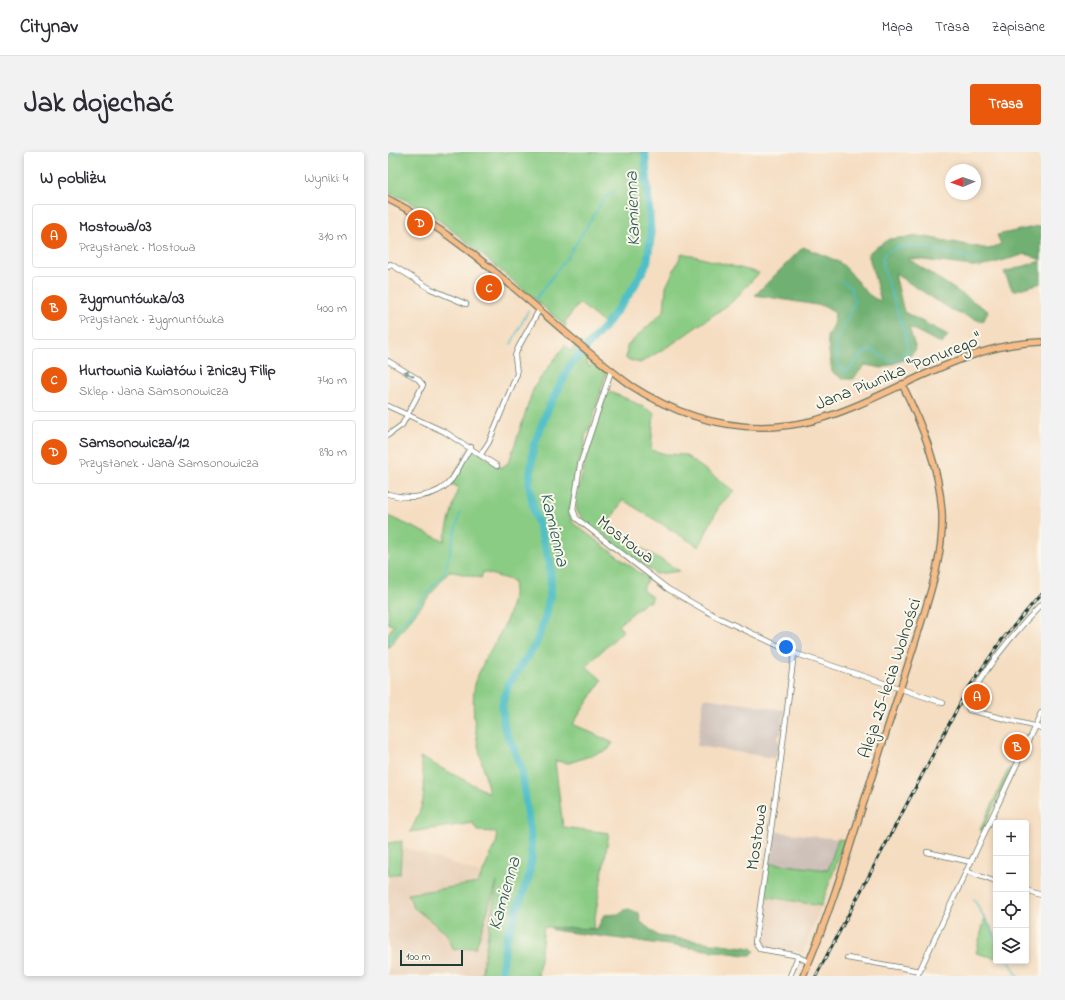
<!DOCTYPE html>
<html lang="pl">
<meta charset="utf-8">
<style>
:root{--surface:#fff;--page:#f2f2f3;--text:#2b2b33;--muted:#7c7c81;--line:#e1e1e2;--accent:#ea580c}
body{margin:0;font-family:"Indie Flower",sans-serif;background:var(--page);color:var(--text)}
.controls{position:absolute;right:12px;bottom:12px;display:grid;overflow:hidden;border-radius:4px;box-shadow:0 2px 6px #0003}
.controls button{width:36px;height:36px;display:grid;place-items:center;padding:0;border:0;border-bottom:1px solid var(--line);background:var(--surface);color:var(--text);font:20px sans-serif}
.compass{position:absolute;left:557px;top:12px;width:36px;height:36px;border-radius:50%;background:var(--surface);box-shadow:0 2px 6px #0003;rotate:268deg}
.scale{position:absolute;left:12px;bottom:10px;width:63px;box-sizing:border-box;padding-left:4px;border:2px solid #1f3d34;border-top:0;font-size:11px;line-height:14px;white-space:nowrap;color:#1f3d34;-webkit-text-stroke:3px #fbf7ec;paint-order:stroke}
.you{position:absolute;left:398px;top:495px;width:14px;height:14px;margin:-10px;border:3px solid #fff;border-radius:50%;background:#1a73e8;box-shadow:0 0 0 6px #1a73e833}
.badge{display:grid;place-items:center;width:26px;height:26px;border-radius:50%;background:var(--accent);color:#fff;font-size:13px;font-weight:700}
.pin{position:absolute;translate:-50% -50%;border:2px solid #fff;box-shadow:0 1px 4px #0006}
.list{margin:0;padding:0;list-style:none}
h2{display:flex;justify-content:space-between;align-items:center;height:52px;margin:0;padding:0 16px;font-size:17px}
h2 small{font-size:13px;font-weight:400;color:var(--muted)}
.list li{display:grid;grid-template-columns:26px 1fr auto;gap:12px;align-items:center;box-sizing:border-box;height:64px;margin:0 8px 8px;padding:0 8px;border:1px solid var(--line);border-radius:4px}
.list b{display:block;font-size:15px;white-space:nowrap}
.list p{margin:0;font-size:13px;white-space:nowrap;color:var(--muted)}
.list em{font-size:13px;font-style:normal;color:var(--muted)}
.icon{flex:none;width:22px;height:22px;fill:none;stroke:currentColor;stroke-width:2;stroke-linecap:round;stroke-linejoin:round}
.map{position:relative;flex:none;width:653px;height:824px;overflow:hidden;border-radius:4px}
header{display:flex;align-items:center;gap:24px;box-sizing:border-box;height:56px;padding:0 20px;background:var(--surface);border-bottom:1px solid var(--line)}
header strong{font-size:19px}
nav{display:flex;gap:22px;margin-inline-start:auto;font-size:14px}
.intro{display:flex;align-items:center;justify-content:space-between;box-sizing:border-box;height:96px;padding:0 24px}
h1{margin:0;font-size:28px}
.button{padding:10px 18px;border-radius:4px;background:var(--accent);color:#fff;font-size:14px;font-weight:700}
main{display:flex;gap:24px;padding:0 24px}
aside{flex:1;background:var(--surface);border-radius:4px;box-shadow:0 2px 6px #0003}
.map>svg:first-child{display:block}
.built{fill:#e8cfb7}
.industrial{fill:#cec1b9}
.green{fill:#8bcc85;stroke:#55845c}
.forest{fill:#70b072;stroke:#487653}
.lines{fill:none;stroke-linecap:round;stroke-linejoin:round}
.stream{stroke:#51bfc7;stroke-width:1.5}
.river{stroke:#51bfc7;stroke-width:8}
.minor-casing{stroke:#6a7565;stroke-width:6}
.major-casing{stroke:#6a7565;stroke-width:8}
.minor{stroke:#fff;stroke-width:4.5}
.major{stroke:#f7bd88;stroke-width:5.5}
.rail-casing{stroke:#1f3d34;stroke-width:3}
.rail{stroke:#fbf7ec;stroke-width:1.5;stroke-dasharray:4.5;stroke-linecap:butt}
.oneway{fill:#8f9e9a}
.labels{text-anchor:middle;stroke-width:4;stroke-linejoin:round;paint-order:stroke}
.street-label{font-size:18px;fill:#1f3d34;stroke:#fbf7ec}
.water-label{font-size:19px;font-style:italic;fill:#2c5e59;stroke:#fbf7ec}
</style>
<header>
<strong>Citynav</strong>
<nav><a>Mapa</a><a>Trasa</a><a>Zapisane</a></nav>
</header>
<div class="intro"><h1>Jak dojechać</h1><a class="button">Trasa</a></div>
<main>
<aside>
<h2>W pobliżu<small>Wyniki: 4</small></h2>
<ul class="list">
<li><span class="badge">A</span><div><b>Mostowa/03</b><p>Przystanek · Mostowa</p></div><em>310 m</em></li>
<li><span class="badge">B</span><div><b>Zygmuntówka/03</b><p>Przystanek · Zygmuntówka</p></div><em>400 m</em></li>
<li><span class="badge">C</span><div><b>Hurtownia Kwiatów i Zniczy Filip</b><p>Sklep · Jana Samsonowicza</p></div><em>740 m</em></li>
<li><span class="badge">D</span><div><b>Samsonowicza/12</b><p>Przystanek · Jana Samsonowicza</p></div><em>890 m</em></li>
</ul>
</aside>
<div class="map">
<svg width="653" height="824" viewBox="0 0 653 824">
<rect width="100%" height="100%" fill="#fbf7ec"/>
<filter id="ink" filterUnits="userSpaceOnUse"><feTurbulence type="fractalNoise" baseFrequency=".025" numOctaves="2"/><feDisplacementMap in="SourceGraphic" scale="8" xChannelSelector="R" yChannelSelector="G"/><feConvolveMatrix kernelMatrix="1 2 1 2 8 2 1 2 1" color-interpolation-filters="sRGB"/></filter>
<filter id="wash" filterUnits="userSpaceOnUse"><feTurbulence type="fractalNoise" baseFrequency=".012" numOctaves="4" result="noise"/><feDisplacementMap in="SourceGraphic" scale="16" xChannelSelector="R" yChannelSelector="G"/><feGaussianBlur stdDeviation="0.9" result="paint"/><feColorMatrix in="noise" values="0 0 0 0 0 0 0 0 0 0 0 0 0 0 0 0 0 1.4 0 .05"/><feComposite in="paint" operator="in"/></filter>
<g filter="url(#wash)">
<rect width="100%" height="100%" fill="#f5ddc1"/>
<path class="built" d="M0 690 110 727 93 824H0Z
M376 744 433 754 415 801 375 794 371 789Z"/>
<path class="industrial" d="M316 546 397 558 393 582 390 584V589L393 591 391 602 386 606 309 594Z
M385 679 450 687 440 718 381 711Z"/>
<path class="green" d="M0 0H257C257 36 268 74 259 109 255 126 229 158 218 173L191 151 177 170 178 175C149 148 118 123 87 97 61 76 33 51 0 41Z
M294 101 371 121 344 150 284 192 252 211 238 207 239 194 276 159 278 135Z
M177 193 183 199 187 194 201 206 199 208 201 215 207 211 218 221 203 273 197 284V291L189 318 181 363 185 371 260 427 254 438 264 445 263 450H258L230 473 235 479 198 514 214 528 185 572 225 591 220 598 181 611 167 609 175 675 221 681 205 777 156 775 150 824H93L109 730 88 795 66 798 58 781 25 755 20 742 90 731 109 689 108 680 89 679 85 671 22 680C38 650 39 637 32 605L101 641C94 609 77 553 90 523 105 486 125 474 126 429L95 420 93 426 61 419 0 496V481L6 474 0 471V364L56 389 70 335 61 331 83 295 113 316 121 310 146 235Z
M222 240 242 248 266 261 263 298 278 302 297 303 346 339 331 354 311 395 235 348 218 375 292 419 268 422 196 369 189 359 188 347 198 307 218 244Z
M621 616 624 617 594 679 592 678Z
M450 687 457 688 433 754 376 744 381 711 440 718Z
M14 689 12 721 0 724V691Z
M597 765 608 784V806L588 801Z"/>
<path class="forest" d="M650 74H653V108L638 102 592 115 519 106 600 159 595 170 567 160 507 122 516 160 560 183 554 192 521 175 528 198 520 206 494 216 477 213 465 227H455L444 220 439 185 445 173 447 161 435 154 367 143 415 95C426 100 446 106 455 113 468 124 475 144 493 149L480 101 501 87 532 84 601 97 613 92 609 83Z
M653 109V131L625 139 616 120Z
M241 757 251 761 253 770 270 784 364 796 367 799 363 803H357L164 778V775L209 777 216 763 230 762 236 758Z"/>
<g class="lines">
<path class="stream" d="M0 3 14 0
M243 31 259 24
M453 129 463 136 467 150 450 187 448 197 452 215 456 219 461 218 474 202 482 198C489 199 490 202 496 206 504 212 518 207 519 196 519 193 518 189 518 186L496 118 494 107 497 101C527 83 561 105 592 108
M147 148 180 104 219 43 227 39
M123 192 140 159
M0 490 57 419 72 361
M586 747 608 787
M621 809 630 824"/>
<path class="river" d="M113 824 118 787 140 728 144 705 142 678 133 615 116 574 114 553 120 533 148 492 158 464 163 437 162 411 146 359 141 331 146 293 160 257 183 212 218 173 244 138 259 111 263 84 257 0"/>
</g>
</g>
<g filter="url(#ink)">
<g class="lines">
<defs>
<path id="minor" d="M0 115 2 112 4 113 43 137 78 152
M0 209 30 227 35 233 14 273 0 283
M223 219 192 313 185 357 188 366 280 437 329 465 406 501 555 551
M0 254 57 280 109 314
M93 302 101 290 129 222 127 204 130 196 151 158
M0 342C20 348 50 346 64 327 71 317 76 305 83 295
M653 453C633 473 585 528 580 555L581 558 653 576
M406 501 393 607 367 790 372 797 406 803 421 810
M539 700 583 710
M578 719 608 730
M638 738 653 743
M459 806 532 819
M402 824 410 804
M529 824 653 561"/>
<path id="major" d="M0 47C91 93 161 173 242 233 299 270 361 285 428 268 464 258 498 240 531 225 571 207 609 191 653 190
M415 824C446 753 466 679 490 606 503 564 517 523 530 481 542 442 556 402 554 360 551 314 534 273 514 232"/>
</defs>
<use href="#minor" class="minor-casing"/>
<use href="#major" class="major-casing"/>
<use href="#minor" class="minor"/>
<use href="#major" class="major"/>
<defs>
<path id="rail" d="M428 824 579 538 613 489 653 442"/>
</defs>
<use href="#rail" class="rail-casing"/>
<use href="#rail" class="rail"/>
</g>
<defs><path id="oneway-solid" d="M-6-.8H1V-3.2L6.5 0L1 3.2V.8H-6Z"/></defs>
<use class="oneway" href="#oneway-solid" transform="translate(21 222) rotate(-153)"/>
</g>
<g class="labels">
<g class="street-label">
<text transform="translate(510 219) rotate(-22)" y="6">Jana Piwnika "Ponurego"</text>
<text transform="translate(238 387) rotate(37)" y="6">Mostowa</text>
<text transform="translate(501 526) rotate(-72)" y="6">Aleja 25-lecia Wolności</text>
<text transform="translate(368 685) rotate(-82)" y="6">Mostowa</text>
</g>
<g class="water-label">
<text transform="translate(243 57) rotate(-92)" y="7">Kamienna</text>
<text transform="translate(168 377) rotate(77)" y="7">Kamienna</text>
<text transform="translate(115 741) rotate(-74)" y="7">Kamienna</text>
</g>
</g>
</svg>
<div class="controls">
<button>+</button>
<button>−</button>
<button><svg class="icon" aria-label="locate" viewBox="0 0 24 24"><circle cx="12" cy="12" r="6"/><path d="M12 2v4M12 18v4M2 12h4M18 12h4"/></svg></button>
<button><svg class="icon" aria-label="layers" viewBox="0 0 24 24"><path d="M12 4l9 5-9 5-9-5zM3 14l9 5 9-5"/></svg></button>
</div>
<svg class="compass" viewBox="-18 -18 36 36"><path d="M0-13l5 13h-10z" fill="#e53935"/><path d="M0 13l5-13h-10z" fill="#7c7c81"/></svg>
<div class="scale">100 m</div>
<div class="you"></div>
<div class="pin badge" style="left:589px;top:545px">A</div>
<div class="pin badge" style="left:629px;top:595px">B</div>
<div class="pin badge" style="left:101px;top:136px">C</div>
<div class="pin badge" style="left:32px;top:71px">D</div>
</div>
</main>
